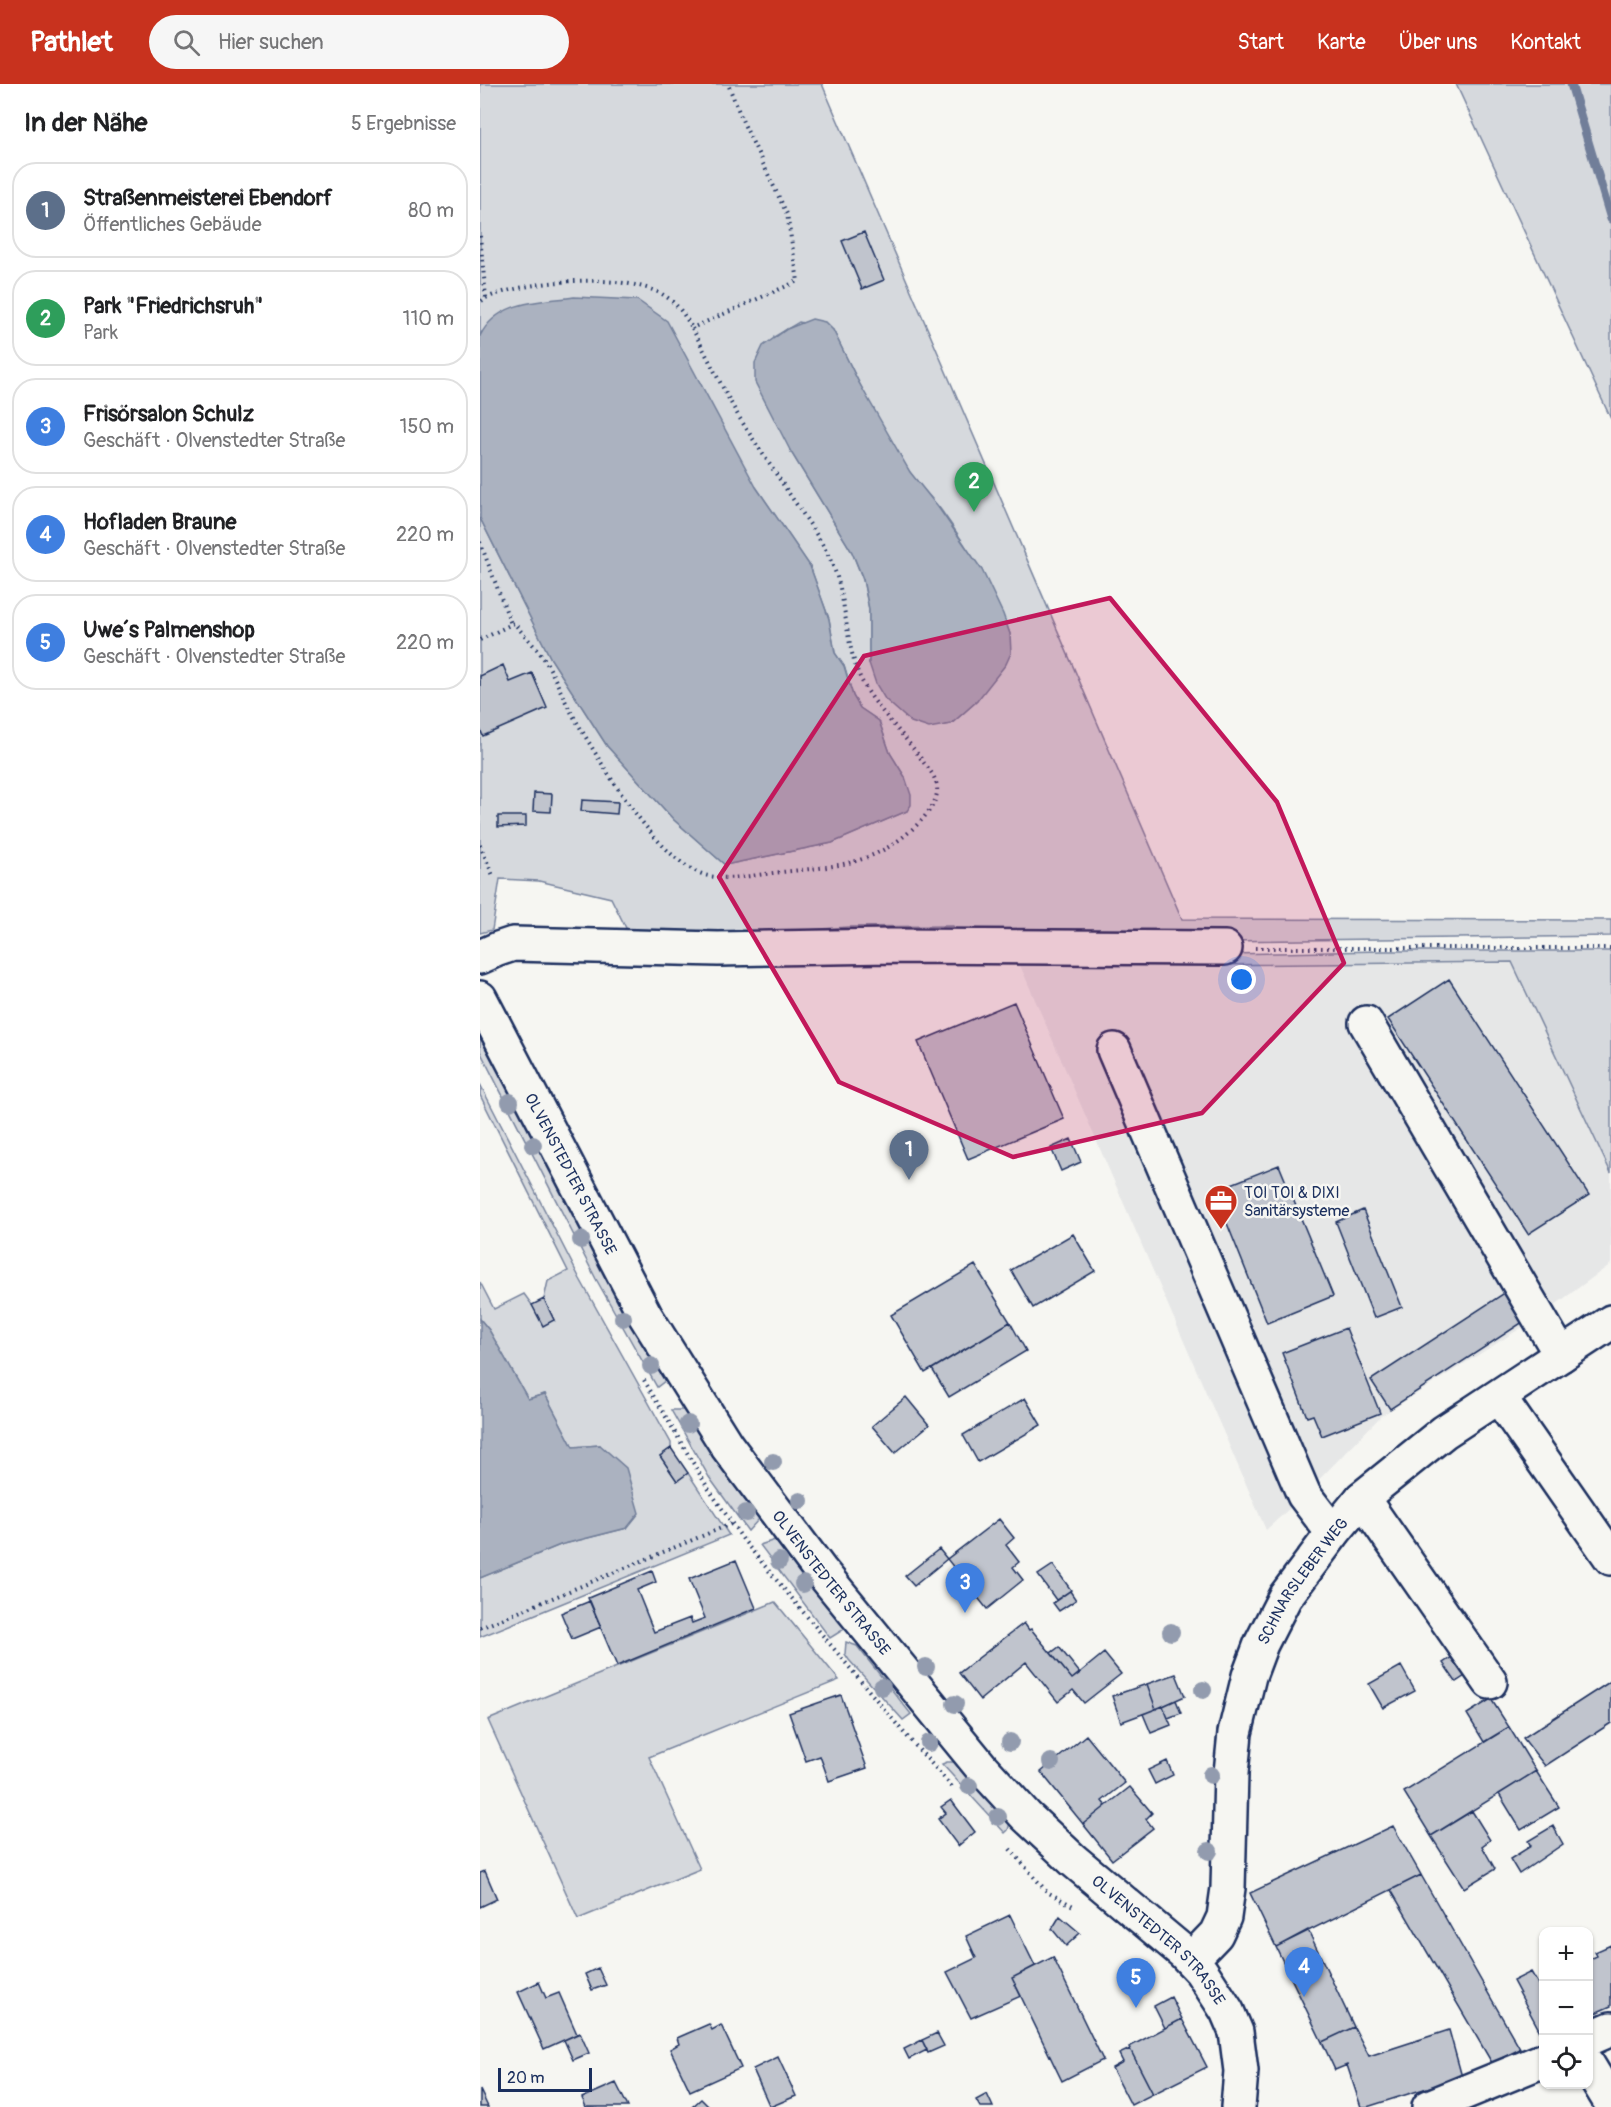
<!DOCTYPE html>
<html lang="de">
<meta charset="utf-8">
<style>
:root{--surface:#fff;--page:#f6f6f6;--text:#202124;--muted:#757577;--line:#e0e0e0;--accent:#c8321e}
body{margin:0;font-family:Pangolin,sans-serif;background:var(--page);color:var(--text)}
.controls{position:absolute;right:18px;bottom:18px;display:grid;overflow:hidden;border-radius:12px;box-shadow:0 2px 4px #0004}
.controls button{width:54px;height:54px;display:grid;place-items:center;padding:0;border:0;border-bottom:2px solid var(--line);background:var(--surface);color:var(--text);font:30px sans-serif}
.scale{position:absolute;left:18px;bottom:15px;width:94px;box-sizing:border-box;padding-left:6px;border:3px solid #1b2f5e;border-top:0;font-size:16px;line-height:21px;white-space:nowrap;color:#1b2f5e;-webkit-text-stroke:4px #f6f6f2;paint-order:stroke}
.you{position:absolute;left:762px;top:896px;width:21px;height:21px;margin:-15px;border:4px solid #fff;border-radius:50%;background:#1a73e8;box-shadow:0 0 0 9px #1a73e833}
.badge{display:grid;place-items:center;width:39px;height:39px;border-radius:50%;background:var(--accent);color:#fff;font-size:20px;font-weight:700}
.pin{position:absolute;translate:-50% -50px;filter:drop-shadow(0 2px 3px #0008)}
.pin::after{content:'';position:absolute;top:32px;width:21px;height:18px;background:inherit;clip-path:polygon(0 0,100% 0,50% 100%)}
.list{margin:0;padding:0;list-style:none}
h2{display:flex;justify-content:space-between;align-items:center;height:78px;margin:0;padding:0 24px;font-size:26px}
h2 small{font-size:20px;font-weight:400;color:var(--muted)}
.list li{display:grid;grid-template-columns:39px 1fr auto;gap:18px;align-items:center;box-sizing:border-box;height:96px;margin:0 12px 12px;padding:0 12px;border:2px solid var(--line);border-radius:24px}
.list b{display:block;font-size:22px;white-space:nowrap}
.list p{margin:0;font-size:20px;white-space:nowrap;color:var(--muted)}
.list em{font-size:20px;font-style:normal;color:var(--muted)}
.icon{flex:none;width:33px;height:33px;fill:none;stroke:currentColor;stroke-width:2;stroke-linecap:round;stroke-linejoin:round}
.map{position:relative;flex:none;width:1131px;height:2023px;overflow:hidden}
header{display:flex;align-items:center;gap:36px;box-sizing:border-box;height:84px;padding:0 30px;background:var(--accent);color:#fff}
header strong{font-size:28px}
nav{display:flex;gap:33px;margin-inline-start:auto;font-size:21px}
.search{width:420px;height:54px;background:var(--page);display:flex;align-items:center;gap:15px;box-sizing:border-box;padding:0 21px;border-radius:33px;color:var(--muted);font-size:22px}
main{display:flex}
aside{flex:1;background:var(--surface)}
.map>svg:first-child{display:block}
.built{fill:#e6e7e7}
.green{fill:#d6d9dd;stroke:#78849e;stroke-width:1.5;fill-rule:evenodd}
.water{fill:#abb2c0;stroke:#717e99;stroke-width:1.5}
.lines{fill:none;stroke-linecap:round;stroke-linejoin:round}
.stream{stroke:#717e99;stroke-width:9}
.building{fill:#c0c4cd;stroke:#1b2f5e;stroke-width:1.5}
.minor-casing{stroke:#1b2f5e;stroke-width:38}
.major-casing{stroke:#1b2f5e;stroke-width:38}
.path{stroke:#1b2f5e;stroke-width:4;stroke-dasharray:1.5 4.5;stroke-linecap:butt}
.minor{stroke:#f6f6f2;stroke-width:33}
.major{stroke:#f6f6f2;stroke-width:33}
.tree{fill:#929bae}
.marked{fill:#c2185b;fill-opacity:0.2;stroke:#c2185b;stroke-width:4.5;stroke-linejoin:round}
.labels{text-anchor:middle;stroke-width:5;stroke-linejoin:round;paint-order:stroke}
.street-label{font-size:16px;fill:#1b2f5e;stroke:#f6f6f2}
.poi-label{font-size:16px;fill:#1b2f5e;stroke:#f6f6f2;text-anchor:start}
</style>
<header>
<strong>Pathlet</strong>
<div class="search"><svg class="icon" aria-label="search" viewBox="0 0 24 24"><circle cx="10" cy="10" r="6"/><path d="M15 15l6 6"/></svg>Hier suchen</div>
<nav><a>Start</a><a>Karte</a><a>Über uns</a><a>Kontakt</a></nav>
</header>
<main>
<aside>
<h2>In der Nähe<small>5 Ergebnisse</small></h2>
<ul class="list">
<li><span class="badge" style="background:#5c6f8a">1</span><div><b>Straßenmeisterei Ebendorf</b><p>Öffentliches Gebäude</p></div><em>80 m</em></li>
<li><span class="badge" style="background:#2e9e5b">2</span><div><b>Park &quot;Friedrichsruh&quot;</b><p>Park</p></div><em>110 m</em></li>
<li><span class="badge" style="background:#3f7fe0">3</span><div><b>Frisörsalon Schulz</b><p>Geschäft · Olvenstedter Straße</p></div><em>150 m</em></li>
<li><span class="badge" style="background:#3f7fe0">4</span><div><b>Hofladen Braune</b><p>Geschäft · Olvenstedter Straße</p></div><em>220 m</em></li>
<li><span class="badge" style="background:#3f7fe0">5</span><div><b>Uwe´s Palmenshop</b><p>Geschäft · Olvenstedter Straße</p></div><em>220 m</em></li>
</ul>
</aside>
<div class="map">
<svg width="1131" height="2023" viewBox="0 0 1131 2023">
<rect width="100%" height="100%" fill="#f6f6f2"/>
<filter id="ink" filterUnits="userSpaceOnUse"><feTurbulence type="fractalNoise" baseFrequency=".0167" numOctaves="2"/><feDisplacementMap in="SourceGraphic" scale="12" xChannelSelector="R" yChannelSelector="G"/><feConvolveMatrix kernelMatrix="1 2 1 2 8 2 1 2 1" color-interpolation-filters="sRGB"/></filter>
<g filter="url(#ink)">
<path class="built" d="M1032 878 1131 1089V1180L1060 1232 901 1332 824 1411 786 1446 539 879 724 881Z"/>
<path class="green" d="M0 0H342L702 835 1131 836V852L747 857H483L473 842 368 843 260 851 151 854 131 814 59 797 20 795 12 846 0 849V434L71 575 127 662 194 736 245 781 352 759 427 727 425 693 410 669 399 637 380 624 373 612 364 582 355 569 349 535 330 482 276 403 2 248 0 252ZM319 238 353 246C376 294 400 342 429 387 438 401 451 413 461 426 489 465 514 505 530 550L497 617 471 640 389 579V525L383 496 372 468 311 368 294 253Z
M976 0H1131V335Z
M904 867H1131V1089L1032 878 724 881 598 880V873Z
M0 946 129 1200 186 1296 177 1303 116 1195 0 967Z
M0 1000 100 1195 191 1359V1364L180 1372 197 1397 208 1389 249 1451 0 1553V1494L80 1461 147 1444 120 1361 93 1363 65 1310 48 1315 9 1246 0 1235V1198L14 1225 44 1210 52 1221 74 1236 64 1215 68 1197 88 1187 0 1011Z
M191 1326H204L237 1378 279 1435 268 1447 229 1393Z
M298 1455 366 1544 350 1554 280 1461Z
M295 1518 359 1596 169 1673 220 1785 98 1835 8 1636Z
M366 1558 377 1562 431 1630 423 1636 369 1576 365 1570Z
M467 1678H474L530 1739 528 1746 525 1749 462 1680Z"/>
<path class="water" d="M94 213 157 216 187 237 276 403 330 482 349 535 355 569 364 582 373 612 380 624 399 637 410 669 425 693 431 711V721L427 727 352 759 245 781 194 736 127 662 71 575 0 434V252C18 216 59 218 94 213Z
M332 235 345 238 353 246 378 297 430 388 458 423 502 486 523 530 530 550 531 569 526 580 497 617 471 640 449 644 431 638 405 615 396 600 389 579V525L383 495 372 468 311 368 275 298V279L283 262 307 245Z
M0 1235 9 1246 48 1315 65 1310 93 1363 120 1361 146 1384 159 1429 147 1444 80 1461 0 1494Z"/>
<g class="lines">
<path class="stream" d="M1091 0 1131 135"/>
</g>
<path class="building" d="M384 148 404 196 382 205 362 157Z
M23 581 30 598 52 589 67 624 3 652 0 645V592Z
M54 709 72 710 71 728 53 727Z
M102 716 138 718 137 730 101 727Z
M18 732H46V742L18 743Z
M969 895 1109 1111 1048 1150 908 935Z
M534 918 584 1035 488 1075 438 958Z
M591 1055 601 1078 581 1087 571 1064Z
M799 1081 853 1212 787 1239 734 1107Z
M883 1126 922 1223 894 1234 856 1138Z
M593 1150 615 1187 553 1224 531 1186Z
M495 1181 530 1238 445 1289 411 1231Z
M1029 1206 1043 1238 910 1325 891 1296Z
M64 1215 74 1236 63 1242 52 1221Z
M530 1238 546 1267 469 1313 452 1285Z
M866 1244 900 1329 842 1352 833 1331 827 1333 802 1269Z
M426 1313 449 1341 415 1369 392 1342Z
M545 1314 561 1341 498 1378 483 1351Z
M191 1364 208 1389 197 1397 180 1372Z
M519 1435 534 1454 526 1461 539 1478 533 1483 543 1496 507 1525 467 1475Z
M459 1465 467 1475 434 1502 425 1492Z
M256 1476 276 1524 137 1582 108 1514 172 1487 176 1498 157 1506 174 1548 210 1534 212 1539 225 1534 209 1495Z
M573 1481 591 1506 576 1516 558 1491Z
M590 1507 596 1516 579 1527 573 1519Z
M110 1517 121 1543 92 1555 81 1529Z
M544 1539 549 1546 551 1545 592 1595 624 1569 641 1590 604 1619 593 1606 578 1618 546 1578 500 1616 479 1589Z
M579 1563 600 1589 592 1595 571 1569Z
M978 1569 991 1588 976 1598 963 1579Z
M921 1582 935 1607 903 1624 889 1600Z
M696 1590 705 1612 676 1625 667 1600Z
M1131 1597V1639L1065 1682 1043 1654Z
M667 1600 676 1625 641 1638 632 1612Z
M361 1611 387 1684 349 1697 340 1672 326 1677 309 1629Z
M1011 1615 1029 1643 1004 1658 987 1630Z
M696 1616 701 1629 688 1634 683 1622Z
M683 1622 691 1641 671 1649 663 1630Z
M1029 1643 1056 1687 951 1752 924 1708Z
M606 1651 645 1699 622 1717 626 1722 603 1740 561 1688Z
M687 1677 693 1691 675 1700 668 1686Z
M1056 1687 1079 1723 1041 1746 1019 1710Z
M650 1703 672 1729 666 1735 673 1744 632 1776 603 1740Z
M471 1716 495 1748 478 1762 458 1735 466 1729 461 1723Z
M992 1727 1010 1756 1002 1762 1015 1785 984 1804 951 1752Z
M913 1742 941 1791 796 1863 770 1809Z
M1073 1742 1083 1760 1039 1790 1030 1775 1051 1762 1048 1757Z
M5 1787 17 1815 0 1823V1789Z
M941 1791 1040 1965 1012 1979 911 1806Z
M530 1831 555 1882 532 1894 541 1912 491 1934 467 1888 496 1874 486 1852Z
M580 1832 600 1849 586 1862 572 1845Z
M828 1846 874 1943 842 1958 796 1863Z
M1131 1861V1922L1108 1932V1876L1117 1872 1115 1868Z
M573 1873 623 1976 582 1997 532 1894Z
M118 1884 126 1901 112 1906 105 1890Z
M1051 1888 1058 1900 1064 1897 1063 1953 1033 1897Z
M59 1898 66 1914 79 1909 97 1950 64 1965 38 1908Z
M691 1913 702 1935 685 1944 674 1922Z
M702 1935 727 1983 673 2010 649 1963Z
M229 1940 232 1946 241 1941 261 1984 210 2007 190 1965 199 1960 197 1954Z
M874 1943 889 1972 969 1946 982 1993 887 2023H881L867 1981 855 1986 842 1958Z
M100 1949 109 1969 93 1976 84 1956Z
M457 1949 464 1962 448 1969 442 1956Z
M442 1956 447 1966 429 1975 424 1965Z
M650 1965 673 2010 651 2021 632 1984 643 1978 639 1970Z
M298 1973 316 2012 290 2023 273 1985Z
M136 1999 148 2023H106L102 2014Z
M0 2006 8 2023H0Z
M507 2010 513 2023H500L496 2016Z
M221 2015 229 2023H212Z"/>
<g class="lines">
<defs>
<g id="minor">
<path d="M0 873 18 865 33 860 238 865 411 862 745 864"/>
<path d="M886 939 1081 1271"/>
<path d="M634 966 824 1411 853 1449"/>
<path d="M1019 1313 1131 1474"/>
<path d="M882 1414 1010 1598"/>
<path id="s1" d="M711 1876 736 1850 744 1833 748 1804 751 1689 755 1649 769 1592 781 1560 805 1513 853 1449 882 1414 964 1348 1131 1238"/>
<path d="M1108 1955 1131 1945"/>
<path d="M1108 1981 1131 2019"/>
<path d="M949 2023 1064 1976"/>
</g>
<g id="major">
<path id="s2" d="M0 914 165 1231 247 1362 340 1486 502 1684 546 1732 593 1776 703 1868 721 1887 747 1927 756 1948 761 1987 758 2023"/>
</g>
</defs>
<use href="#minor" class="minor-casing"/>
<use href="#major" class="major-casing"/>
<path class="path" d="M0 152 6 214 0 218
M6 214C50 196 138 188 182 210 196 218 204 230 212 244
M0 458 31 540
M0 556 34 539C43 550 54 561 63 573 74 590 81 610 91 628 117 672 178 782 229 792 252 797 279 790 302 788 337 784 373 783 405 765 423 755 460 726 457 703 456 694 450 686 444 679 426 652 397 626 383 599 363 562 369 514 350 475 342 458 331 442 321 427 300 396 279 365 259 333 242 304 228 273 212 244L318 197 307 130 263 38 248 0
M0 761 14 794
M775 864H1131
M164 1296 228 1404 264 1457 425 1650 474 1705
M0 1544 251 1440
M530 1765 567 1808 595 1823"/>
<use href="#minor" class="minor"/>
<use href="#major" class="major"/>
</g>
<g class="tree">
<circle cx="30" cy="1018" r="9"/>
<circle cx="53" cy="1061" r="9"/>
<circle cx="101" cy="1156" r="9"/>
<circle cx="143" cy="1234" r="9"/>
<circle cx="171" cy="1282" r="9"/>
<circle cx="208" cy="1340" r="9"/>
<circle cx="293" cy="1378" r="9"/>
<circle cx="320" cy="1417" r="9"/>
<circle cx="266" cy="1429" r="9"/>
<circle cx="299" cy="1477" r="9"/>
<circle cx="323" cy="1500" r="9"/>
<circle cx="691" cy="1548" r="9"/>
<circle cx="446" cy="1583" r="9"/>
<circle cx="402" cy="1603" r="9"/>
<circle cx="723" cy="1606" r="9"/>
<circle cx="475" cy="1620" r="9"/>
<circle cx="530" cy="1658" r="9"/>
<circle cx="449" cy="1659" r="9"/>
<circle cx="571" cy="1678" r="9"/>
<circle cx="731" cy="1691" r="9"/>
<circle cx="489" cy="1702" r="9"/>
<circle cx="518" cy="1733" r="9"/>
<circle cx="729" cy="1767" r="9"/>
</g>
</g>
<path class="marked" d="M630 514 797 718 864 879 722 1029 533 1073 359 998 239 793 384 572Z"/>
<defs>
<symbol id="office-pin" viewBox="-11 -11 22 30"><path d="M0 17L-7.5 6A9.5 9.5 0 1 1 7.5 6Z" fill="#c8321e" stroke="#f6f6f2"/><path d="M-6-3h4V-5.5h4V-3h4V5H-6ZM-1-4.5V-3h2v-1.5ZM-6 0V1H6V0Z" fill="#fff"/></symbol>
</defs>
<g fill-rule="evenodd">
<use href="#office-pin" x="722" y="1098" width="38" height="52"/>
</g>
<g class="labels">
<g class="street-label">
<text dy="6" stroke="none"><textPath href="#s2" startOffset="198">OLVENSTEDTER STRASSE</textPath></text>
<text dy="6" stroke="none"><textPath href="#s1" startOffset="408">SCHNARSLEBER WEG</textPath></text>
<text dy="6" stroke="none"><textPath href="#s2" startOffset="684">OLVENSTEDTER STRASSE</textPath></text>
<text dy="6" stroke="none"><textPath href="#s2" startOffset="1170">OLVENSTEDTER STRASSE</textPath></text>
</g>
<g class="poi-label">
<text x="764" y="1114">TOI TOI &amp; DIXI<tspan x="764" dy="18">Sanitärsysteme</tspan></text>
</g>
</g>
</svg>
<div class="controls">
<button>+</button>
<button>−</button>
<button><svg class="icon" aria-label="locate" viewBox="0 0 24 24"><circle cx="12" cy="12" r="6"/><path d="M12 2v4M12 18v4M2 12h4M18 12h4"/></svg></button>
</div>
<div class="scale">20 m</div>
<div class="you"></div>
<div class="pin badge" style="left:429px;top:1096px;background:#5c6f8a">1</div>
<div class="pin badge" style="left:494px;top:428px;background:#2e9e5b">2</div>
<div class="pin badge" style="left:485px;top:1529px;background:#3f7fe0">3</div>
<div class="pin badge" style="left:824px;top:1913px;background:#3f7fe0">4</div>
<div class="pin badge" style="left:656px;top:1924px;background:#3f7fe0">5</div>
</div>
</main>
